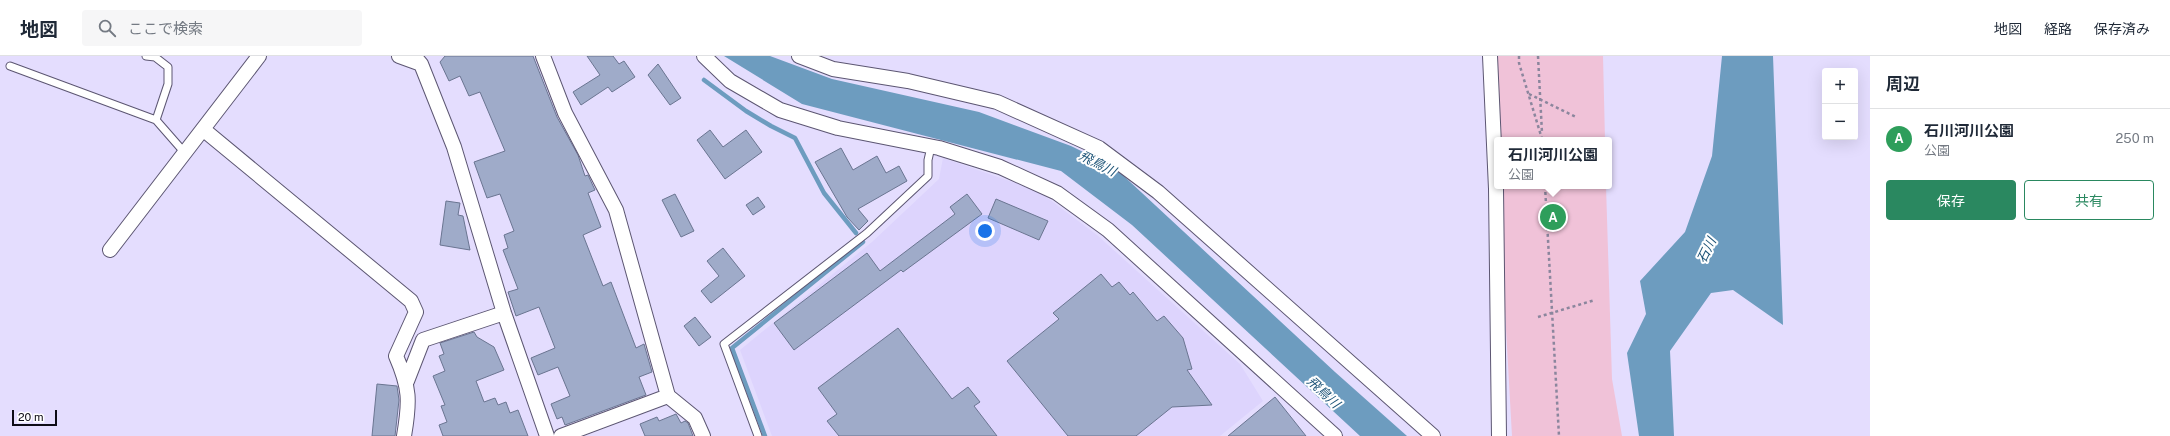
<!DOCTYPE html>
<html lang="ja">
<meta charset="utf-8">
<style>
:root{--surface:#fff;--page:#f6f6f7;--text:#1f2937;--muted:#747a83;--line:#e0e1e3;--accent:#2a8860}
body{margin:0;font-family:"Public Sans","Noto Sans JP",sans-serif;background:var(--page);color:var(--text)}
.controls{position:absolute;right:12px;top:12px;display:grid;overflow:hidden;border-radius:4px;box-shadow:0 4px 16px #0002}
.controls button{width:36px;height:36px;display:grid;place-items:center;padding:0;border:0;border-bottom:1px solid var(--line);background:var(--surface);color:var(--text);font:20px sans-serif}
.scale{position:absolute;left:12px;bottom:10px;width:45px;box-sizing:border-box;padding-left:4px;border:2px solid #0e0c16;border-top:0;font-size:11px;line-height:14px;white-space:nowrap;color:#0e0c16;-webkit-text-stroke:3px #fff;paint-order:stroke}
.you{position:absolute;left:985px;top:175px;width:14px;height:14px;margin:-10px;border:3px solid #fff;border-radius:50%;background:#1a73e8;box-shadow:0 0 0 6px #1a73e833}
.badge{display:grid;place-items:center;width:26px;height:26px;border-radius:50%;background:var(--accent);color:#fff;font-size:13px;font-weight:700}
.pin{position:absolute;translate:-50% -50%;border:2px solid #fff;box-shadow:0 1px 4px #0006}
.popup{position:absolute;left:1494px;top:81px;width:118px;height:52px;box-sizing:border-box;display:grid;place-content:center;border-radius:4px;background:var(--surface);filter:drop-shadow(0 1px 3px #0005);font-size:13px;white-space:nowrap;color:var(--muted)}
.popup b{font-size:15px;color:var(--text)}
.popup::after{content:'';position:absolute;left:50%;top:100%;margin-left:-8px;border:8px solid transparent;border-top-color:var(--surface)}
.list{margin:0;padding:0;list-style:none}
h2{display:flex;justify-content:space-between;align-items:center;height:52px;margin:0;padding:0 16px;font-size:17px}
h2 small{font-size:13px;font-weight:400;color:var(--muted)}
.list li{display:grid;grid-template-columns:26px 1fr auto;gap:12px;align-items:center;box-sizing:border-box;height:60px;padding:0 16px;border-top:1px solid var(--line)}
.list b{display:block;font-size:15px;white-space:nowrap}
.list p{margin:0;font-size:13px;white-space:nowrap;color:var(--muted)}
.list em{font-size:13px;font-style:normal;color:var(--muted)}
.actions{display:flex;gap:8px;padding:12px 16px}
.actions a{flex:1;padding:9px 0;border:1px solid var(--accent);border-radius:4px;text-align:center;font-size:14px;color:var(--accent)}
.actions .main{background:var(--accent);color:#fff}
.icon{flex:none;width:22px;height:22px;fill:none;stroke:currentColor;stroke-width:2;stroke-linecap:round;stroke-linejoin:round}
.map{position:relative;flex:none;width:1870px;height:380px;overflow:hidden}
header{display:flex;align-items:center;gap:24px;box-sizing:border-box;height:56px;padding:0 20px;background:var(--surface);border-bottom:1px solid var(--line)}
header strong{font-size:19px}
nav{display:flex;gap:22px;margin-inline-start:auto;font-size:14px}
.search{width:280px;height:36px;background:var(--page);display:flex;align-items:center;gap:10px;box-sizing:border-box;padding:0 14px;border-radius:4px;color:var(--muted);font-size:15px}
main{display:flex}
aside{flex:1;background:var(--surface)}
.map>svg:first-child{display:block}
.built{fill:#ddd4fd}
.green{fill:#f0c2d8}
.water{fill:#6d9cbf}
.lines{fill:none;stroke-linecap:round;stroke-linejoin:round}
.stream{stroke:#6d9cbf;stroke-width:4.5}
.building{fill:#9fabc9;stroke:#6a7591}
.lane-casing{stroke:#5c5672;stroke-width:9}
.street-casing{stroke:#5c5672;stroke-width:16}
.path{stroke:#8b869d;stroke-width:2.5;stroke-dasharray:3 3;stroke-linecap:butt}
.lane{stroke:#fff;stroke-width:7}
.street{stroke:#fff;stroke-width:14}
.labels{text-anchor:middle;stroke-width:4;stroke-linejoin:round;paint-order:stroke}
.water-label{font-size:13px;font-style:italic;fill:#1c5377;stroke:#fff}
</style>
<header>
<strong>地図</strong>
<div class="search"><svg class="icon" aria-label="search" viewBox="0 0 24 24"><circle cx="10" cy="10" r="6"/><path d="M15 15l6 6"/></svg>ここで検索</div>
<nav><a>地図</a><a>経路</a><a>保存済み</a></nav>
</header>
<main>
<div class="map">
<svg width="1870" height="380" viewBox="0 0 1870 380">
<rect width="100%" height="100%" fill="#e4ddfe"/>
<path class="built" d="M943 102 1038 135 1097 179 1240 308 1263 345 1220 380H772L740 294 872 186 939 123Z"/>
<path class="green" d="M1490 0H1603L1605 84H1497Z
M1498 130H1606L1612 323 1622 380H1512Z"/>
<path class="water" d="M724 0H770L832 23 979 56 1071 90 1114 111 1335 316 1407 380H1360L1132 169 1061 115 802 48Z
M1722 0H1773L1783 269 1733 234 1711 237 1670 295 1674 380H1639L1627 297 1646 258 1640 225 1685 176 1712 100Z"/>
<g class="lines">
<path class="stream" d="M704 24 746 55 771 70 795 82 824 137 856 177
M765 380 732 292 863 186"/>
</g>
<path class="building" d="M445 0H533L557 61 578 99 585 120 588 119 595 134 588 137 601 171 583 179 603 230 611 226 636 292 644 288 652 316 639 321 646 339 565 369 562 361 557 363 551 348 570 340 558 311 538 319 531 302 555 292 539 251 516 260 508 236 518 233 503 194 508 192 504 179 514 175 500 138 487 142 474 106 505 95 480 36 469 40 460 20 449 25 440 6Z
M587 0H613L619 8 624 5 635 21 612 36 608 31 581 49 573 36 600 19Z
M658 8 681 42 670 49 648 19Z
M710 74 723 91 746 74 762 96 725 123 697 84Z
M841 92 853 114 877 100 886 117 899 110 907 125 858 153 868 165 859 174 847 161 815 106Z
M675 138 694 175 681 181 662 144Z
M967 138 982 158 903 216 901 214 794 294 774 267 867 197 880 215 955 158 950 151Z
M758 141 765 151 753 159 746 149Z
M996 143 1048 165 1039 184 988 162Z
M446 145 460 147 458 159 463 160 470 194 440 189Z
M723 192 745 220 711 247 701 235 719 220 707 205Z
M1101 218 1112 231 1119 226 1130 239 1133 236 1157 265 1164 260 1183 282 1192 313 1187 314 1212 349 1172 351 1136 380H1068L1007 305 1059 263 1053 257Z
M695 261 711 281 699 290 684 270Z
M898 272 952 343 968 331 980 346 974 350 997 380H839L827 365 837 358 818 332Z
M474 276 477 281 494 291 504 314 476 325 484 346 495 342 498 349 506 346 510 357 518 354 528 380H443L439 369 447 366 441 350 445 349 433 320 445 315 439 300 444 298 440 287Z
M377 328 397 330 399 344 395 380H372Z
M1275 341 1306 380H1228Z
M676 358 681 367 685 365 688 367 693 380H645L640 368 657 361 659 365Z"/>
<g class="lines">
<defs>
<path id="lane" d="M146 0 155 1 168 11V28L156 64
M10 10 156 64 184 96
M758 380 724 288 867 177 928 120V104L931 91"/>
<path id="street" d="M399 0 421 8
M414 0 421 8 454 91 504 257 547 380
M543 0 565 57 616 154 668 340 695 362 703 380
M704 0 730 25 780 54 838 72 939 92 1000 111 1057 137 1108 174 1335 380
M799 0 833 13 908 25 997 46 1099 92 1158 136 1433 380
M1490 0 1496 133 1499 380
M204 74 411 245 416 256 396 300C410 332 410 345 404 380
M110 194 259 0
M407 325 423 284 504 257
M561 380 668 340"/>
</defs>
<use href="#lane" class="lane-casing"/>
<use href="#street" class="street-casing"/>
<path class="path" d="M1519 0V7L1542 83
M1538 0 1542 77
M1529 38 1576 61
M1545 130 1559 380
M1538 261 1595 244"/>
<use href="#lane" class="lane"/>
<use href="#street" class="street"/>
</g>
<g class="labels">
<g class="water-label">
<text transform="translate(1098 107) rotate(27)" y="5">飛鳥川</text>
<text transform="translate(1706 194) rotate(-64)" y="5">石川</text>
<text transform="translate(1324 336) rotate(43)" y="5">飛鳥川</text>
</g>
</g>
</svg>
<div class="controls">
<button>+</button>
<button>−</button>
</div>
<div class="scale">20 m</div>
<div class="you"></div>
<div class="pin badge" style="left:1553px;top:161px;background:#2e9e5b">A</div>
<div class="popup"><b>石川河川公園</b>公園</div>
</div>
<aside>
<h2>周辺<small></small></h2>
<ul class="list">
<li><span class="badge" style="background:#2e9e5b">A</span><div><b>石川河川公園</b><p>公園</p></div><em>250 m</em></li>
</ul>
<div class="actions"><a class="main">保存</a><a>共有</a></div>
</aside>
</main>
